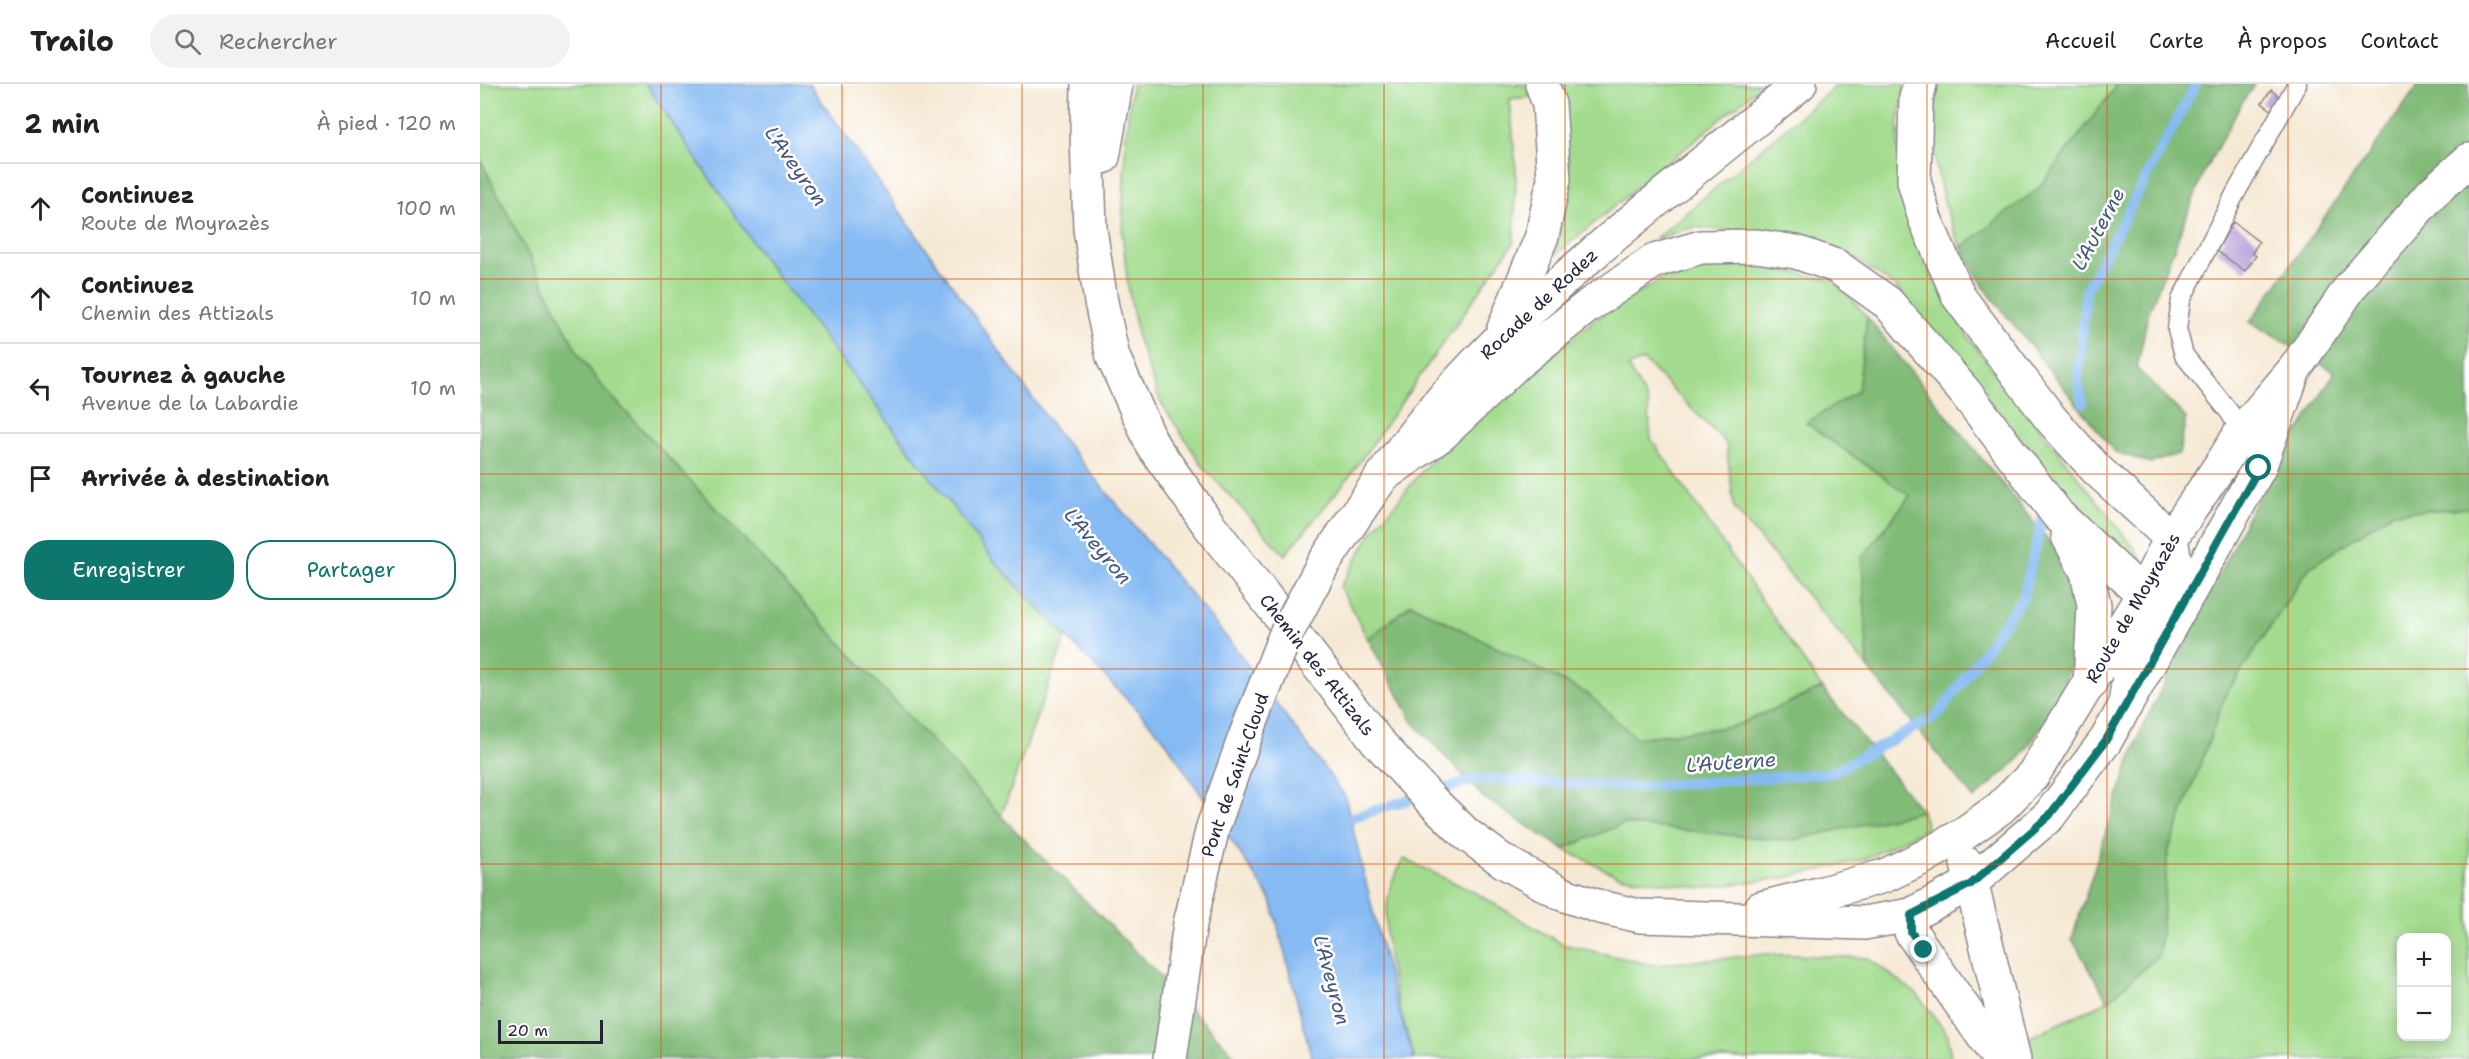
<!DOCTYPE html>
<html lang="fr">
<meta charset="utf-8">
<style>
:root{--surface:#fff;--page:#f2f2f2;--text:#222;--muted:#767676;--line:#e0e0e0;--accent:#0f766e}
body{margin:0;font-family:"Shantell Sans",sans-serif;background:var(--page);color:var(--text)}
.controls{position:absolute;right:18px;bottom:18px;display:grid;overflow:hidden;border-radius:12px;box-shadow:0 3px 15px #0003}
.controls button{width:54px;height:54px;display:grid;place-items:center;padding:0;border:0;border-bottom:2px solid var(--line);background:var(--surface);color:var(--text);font:30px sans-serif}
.scale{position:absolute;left:18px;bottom:15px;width:105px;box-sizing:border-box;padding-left:6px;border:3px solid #22223b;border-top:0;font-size:16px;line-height:21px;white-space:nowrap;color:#22223b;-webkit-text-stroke:4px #fff;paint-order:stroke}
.stop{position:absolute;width:18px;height:18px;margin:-14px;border:4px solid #0f766e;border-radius:50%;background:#fff}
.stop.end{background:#0f766e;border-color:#fff;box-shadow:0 2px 6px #0008}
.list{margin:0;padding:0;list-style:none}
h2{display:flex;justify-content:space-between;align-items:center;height:78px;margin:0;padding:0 24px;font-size:26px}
h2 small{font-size:20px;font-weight:400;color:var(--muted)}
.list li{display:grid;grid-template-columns:39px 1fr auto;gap:18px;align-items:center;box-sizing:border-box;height:90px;padding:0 24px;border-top:2px solid var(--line)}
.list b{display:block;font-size:22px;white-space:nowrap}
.list p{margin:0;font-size:20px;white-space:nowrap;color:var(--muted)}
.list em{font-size:20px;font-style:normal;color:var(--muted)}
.actions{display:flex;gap:12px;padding:18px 24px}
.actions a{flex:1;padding:14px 0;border:2px solid var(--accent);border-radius:24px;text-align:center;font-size:21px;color:var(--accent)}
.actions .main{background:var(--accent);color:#fff}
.icon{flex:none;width:33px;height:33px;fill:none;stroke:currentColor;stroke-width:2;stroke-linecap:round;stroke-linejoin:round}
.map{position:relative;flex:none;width:1989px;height:975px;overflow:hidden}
header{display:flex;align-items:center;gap:36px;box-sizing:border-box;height:84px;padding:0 30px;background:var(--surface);border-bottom:2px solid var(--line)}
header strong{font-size:28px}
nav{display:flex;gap:33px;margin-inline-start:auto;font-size:21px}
.search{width:420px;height:54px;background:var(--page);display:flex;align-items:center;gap:15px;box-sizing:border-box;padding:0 21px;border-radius:33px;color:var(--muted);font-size:22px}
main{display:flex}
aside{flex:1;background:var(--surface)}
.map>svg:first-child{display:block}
.green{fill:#a2db8d;stroke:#627e64;stroke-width:1.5;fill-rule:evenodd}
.forest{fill:#81bb78;stroke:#526e5a;stroke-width:1.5}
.water{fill:#85baf3;stroke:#546e97;stroke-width:1.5}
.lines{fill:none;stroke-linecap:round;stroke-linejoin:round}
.stream{stroke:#85baf3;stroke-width:10}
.building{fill:#b8a2dc}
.lane-casing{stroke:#8c8688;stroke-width:21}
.secondary-casing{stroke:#8c8688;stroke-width:36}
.primary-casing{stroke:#8c8688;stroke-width:36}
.highway-casing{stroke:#8c8688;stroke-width:36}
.lane{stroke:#fff;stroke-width:18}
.secondary{stroke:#fff;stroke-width:33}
.primary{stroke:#fff;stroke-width:33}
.highway{stroke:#fff;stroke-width:33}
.highway-bridge-casing{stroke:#8c8688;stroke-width:36;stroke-linecap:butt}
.highway-bridge{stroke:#fff;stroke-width:33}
.route{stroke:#0f766e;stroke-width:8}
.grid{fill:none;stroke:#de560e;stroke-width:1.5;stroke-opacity:0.55}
.labels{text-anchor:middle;stroke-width:5;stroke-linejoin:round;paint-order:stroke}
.street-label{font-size:18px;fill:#22223b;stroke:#fff}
.water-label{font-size:20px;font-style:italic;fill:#45577b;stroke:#fff}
</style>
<header>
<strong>Trailo</strong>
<div class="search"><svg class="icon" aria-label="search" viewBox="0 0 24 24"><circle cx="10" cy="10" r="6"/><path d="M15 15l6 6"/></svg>Rechercher</div>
<nav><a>Accueil</a><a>Carte</a><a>À propos</a><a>Contact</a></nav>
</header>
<main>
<aside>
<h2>2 min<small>À pied · 120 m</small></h2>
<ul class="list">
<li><svg class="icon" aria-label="ahead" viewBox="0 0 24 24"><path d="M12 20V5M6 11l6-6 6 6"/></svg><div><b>Continuez</b><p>Route de Moyrazès</p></div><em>100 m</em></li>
<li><svg class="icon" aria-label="ahead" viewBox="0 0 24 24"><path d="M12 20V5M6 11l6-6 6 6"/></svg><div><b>Continuez</b><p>Chemin des Attizals</p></div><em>10 m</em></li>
<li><svg class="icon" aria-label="left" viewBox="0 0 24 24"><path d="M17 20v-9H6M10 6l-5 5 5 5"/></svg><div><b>Tournez à gauche</b><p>Avenue de la Labardie</p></div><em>10 m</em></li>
<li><svg class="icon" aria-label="arrive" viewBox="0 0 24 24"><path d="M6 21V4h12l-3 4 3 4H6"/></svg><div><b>Arrivée à destination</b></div></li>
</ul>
<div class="actions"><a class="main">Enregistrer</a><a>Partager</a></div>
</aside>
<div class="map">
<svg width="1989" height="975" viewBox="0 0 1989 975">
<rect width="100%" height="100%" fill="#fff"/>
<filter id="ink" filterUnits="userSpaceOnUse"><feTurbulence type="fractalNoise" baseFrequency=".0167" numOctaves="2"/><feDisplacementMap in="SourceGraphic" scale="12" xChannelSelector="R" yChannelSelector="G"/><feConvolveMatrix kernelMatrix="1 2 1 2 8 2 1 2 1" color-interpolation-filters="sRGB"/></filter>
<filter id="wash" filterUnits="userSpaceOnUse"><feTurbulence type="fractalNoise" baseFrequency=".008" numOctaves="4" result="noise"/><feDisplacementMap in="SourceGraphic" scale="24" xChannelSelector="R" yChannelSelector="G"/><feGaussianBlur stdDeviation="1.35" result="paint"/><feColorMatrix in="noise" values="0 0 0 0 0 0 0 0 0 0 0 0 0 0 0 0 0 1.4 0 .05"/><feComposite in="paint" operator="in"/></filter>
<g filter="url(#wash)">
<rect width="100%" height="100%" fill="#f6e9d4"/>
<path class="green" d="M0 0H166L280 169 514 477 586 552 521 732 120 300 99 271 0 75Z
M652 0H1045L1051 13 1030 15 1036 87 1034 158 869 393 805 471 724 384 680 317 658 255 648 202 642 147 646 49Z
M1078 0H1283L1074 172 1090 92Z
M1358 0H1425L1418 45 1419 97 1450 188 1490 256 1662 474 1660 482 1650 485 1634 471 1417 204 1378 176 1326 156 1215 143 1175 155Z
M1460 0H1636L1632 8 1559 104 1481 164C1460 114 1444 54 1460 0Z
M1245 178 1269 179 1356 197 1387 233 1378 307 1430 412 1382 474 1388 584 1254 424 1246 359 1163 276 1148 283 1168 317 1171 355 1342 604 1255 642 1156 654 1108 610 931 520 888 555 860 503 893 447 947 381 999 332 1113 237 1184 193 1217 181Z
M1989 424V975H1502L1628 917 1679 871 1688 768 1746 610 1829 484 1913 428ZM1922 854H1966V952H1922Z
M1442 727 1447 744 1383 776 1303 794 1222 804 1138 792 1083 765 1143 740 1309 757Z
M924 775 996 809 1082 860 1172 881 1287 870 1388 874 1437 910 1468 951 1471 975H935C918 921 897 860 910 804 913 794 919 784 924 775Z"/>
<path class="forest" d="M1636 0H1775L1763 17 1724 88 1668 230 1657 285 1706 334 1699 370 1670 379 1635 368 1506 206 1481 164 1559 104 1632 8Z
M1939 0H1989V424L1913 428 1829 484 1746 610 1688 768 1679 871 1628 917 1592 855 1628 741 1661 646 1773 422 1855 288 1770 238Z
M0 75 99 271 120 300 521 732 673 885 758 975H0Z
M1387 233 1576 466 1608 522 1579 617 1541 673 1494 715 1388 584 1382 474 1430 412 1326 339 1378 307Z
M931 520 1108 610 1156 654 1255 642 1342 604 1442 727 1309 757 1143 740 1083 765 1004 714 933 638 888 555Z"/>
<path class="water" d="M166 0H329L576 347 756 565 865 712 911 902 934 975H832L791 816 682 652 514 477 280 169Z"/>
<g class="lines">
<path class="stream" d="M1603 319 1598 299 1606 206 1716 0
M857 738 996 695 1156 703 1351 689 1458 631 1543 513 1563 432"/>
</g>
<g id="blocks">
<path class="building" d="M1791 6 1804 16 1794 28 1782 19Z
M1753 138 1779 158 1772 169 1776 172 1765 187 1737 167Z"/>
</g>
</g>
<g filter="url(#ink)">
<use href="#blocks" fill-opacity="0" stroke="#8c8688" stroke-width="1.5"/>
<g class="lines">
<defs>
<path id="lane" d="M1761 348 1750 329 1704 271 1697 245 1701 216 1754 112 1817 0"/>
<path id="secondary" d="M608 0 607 49 610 145 621 218 633 273 673 362 729 441 897 657 952 717 986 750 1023 777 1082 810 1120 823 1160 832 1384 839 1431 831 1491 799 1569 732 1626 656 1779 384 1814 286
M623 73 636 0
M1487 780 1534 975
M1281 824 1343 809 1404 792 1444 773 1482 751 1520 724 1553 691 1663 510 1691 454 1744 376 1761 348 1814 286 1871 202 1952 109 1989 76
M1431 831V848L1519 975"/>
<path id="primary" d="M1440 0 1436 14 1434 97 1445 135 1479 213 1571 335 1616 385 1691 454 1696 484 1650 586 1645 620"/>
<path id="highway" d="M1024 244 1062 152 1074 95 1069 20 1062 0
M901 393 961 351 1036 280 1108 222 1174 177 1221 163 1276 162 1316 168 1356 182 1408 219 1485 308 1578 431 1663 510 1703 519
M1588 452 1607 488 1614 521 1610 600
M842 482C884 419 925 354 977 299 1080 188 1203 96 1320 0
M690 975 710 840 733 743 765 653"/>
</defs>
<use href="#lane" class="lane-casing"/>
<use href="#secondary" class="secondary-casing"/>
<use href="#primary" class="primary-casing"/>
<use href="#highway" class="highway-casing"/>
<use href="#lane" class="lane"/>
<use href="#secondary" class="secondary"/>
<use href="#primary" class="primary"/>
<use href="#highway" class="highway"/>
<defs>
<path id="highway-bridge" d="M765 653 805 552 842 482"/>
</defs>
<use href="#highway-bridge" class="highway-bridge-casing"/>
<use href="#highway-bridge" class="highway-bridge"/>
</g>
</g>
<g class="lines" filter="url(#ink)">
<path class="route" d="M1444 866 1431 848V831L1491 800 1569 732 1626 656 1779 384"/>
</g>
<path class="grid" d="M181 0V975M362 0V975M542 0V975M723 0V975M904 0V975M1085 0V975M1266 0V975M1447 0V975M1627 0V975M1808 0V975M0 195H1989M0 390H1989M0 585H1989M0 780H1989"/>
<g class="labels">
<g class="street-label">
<text transform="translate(1059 220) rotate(-43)" y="6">Rocade de Rodez</text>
<text transform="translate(1653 524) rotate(-60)" y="6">Route de Moyrazès</text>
<text transform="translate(837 581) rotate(52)" y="6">Chemin des Attizals</text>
<text transform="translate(755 691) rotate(-71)" y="6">Pont de Saint-Cloud</text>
</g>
<g class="water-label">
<text transform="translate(316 82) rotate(55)" y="7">L'Aveyron</text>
<text transform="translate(1618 145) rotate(-62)" y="7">L'Auterne</text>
<text transform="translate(618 462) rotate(50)" y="7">L'Aveyron</text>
<text transform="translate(1251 678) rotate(-4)" y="7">L'Auterne</text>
<text transform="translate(852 896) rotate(75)" y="7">L'Aveyron</text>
</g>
</g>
</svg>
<div class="controls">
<button>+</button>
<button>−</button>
</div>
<div class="scale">20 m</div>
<div class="stop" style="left:1779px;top:384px"></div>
<div class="stop end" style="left:1444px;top:866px"></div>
</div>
</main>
